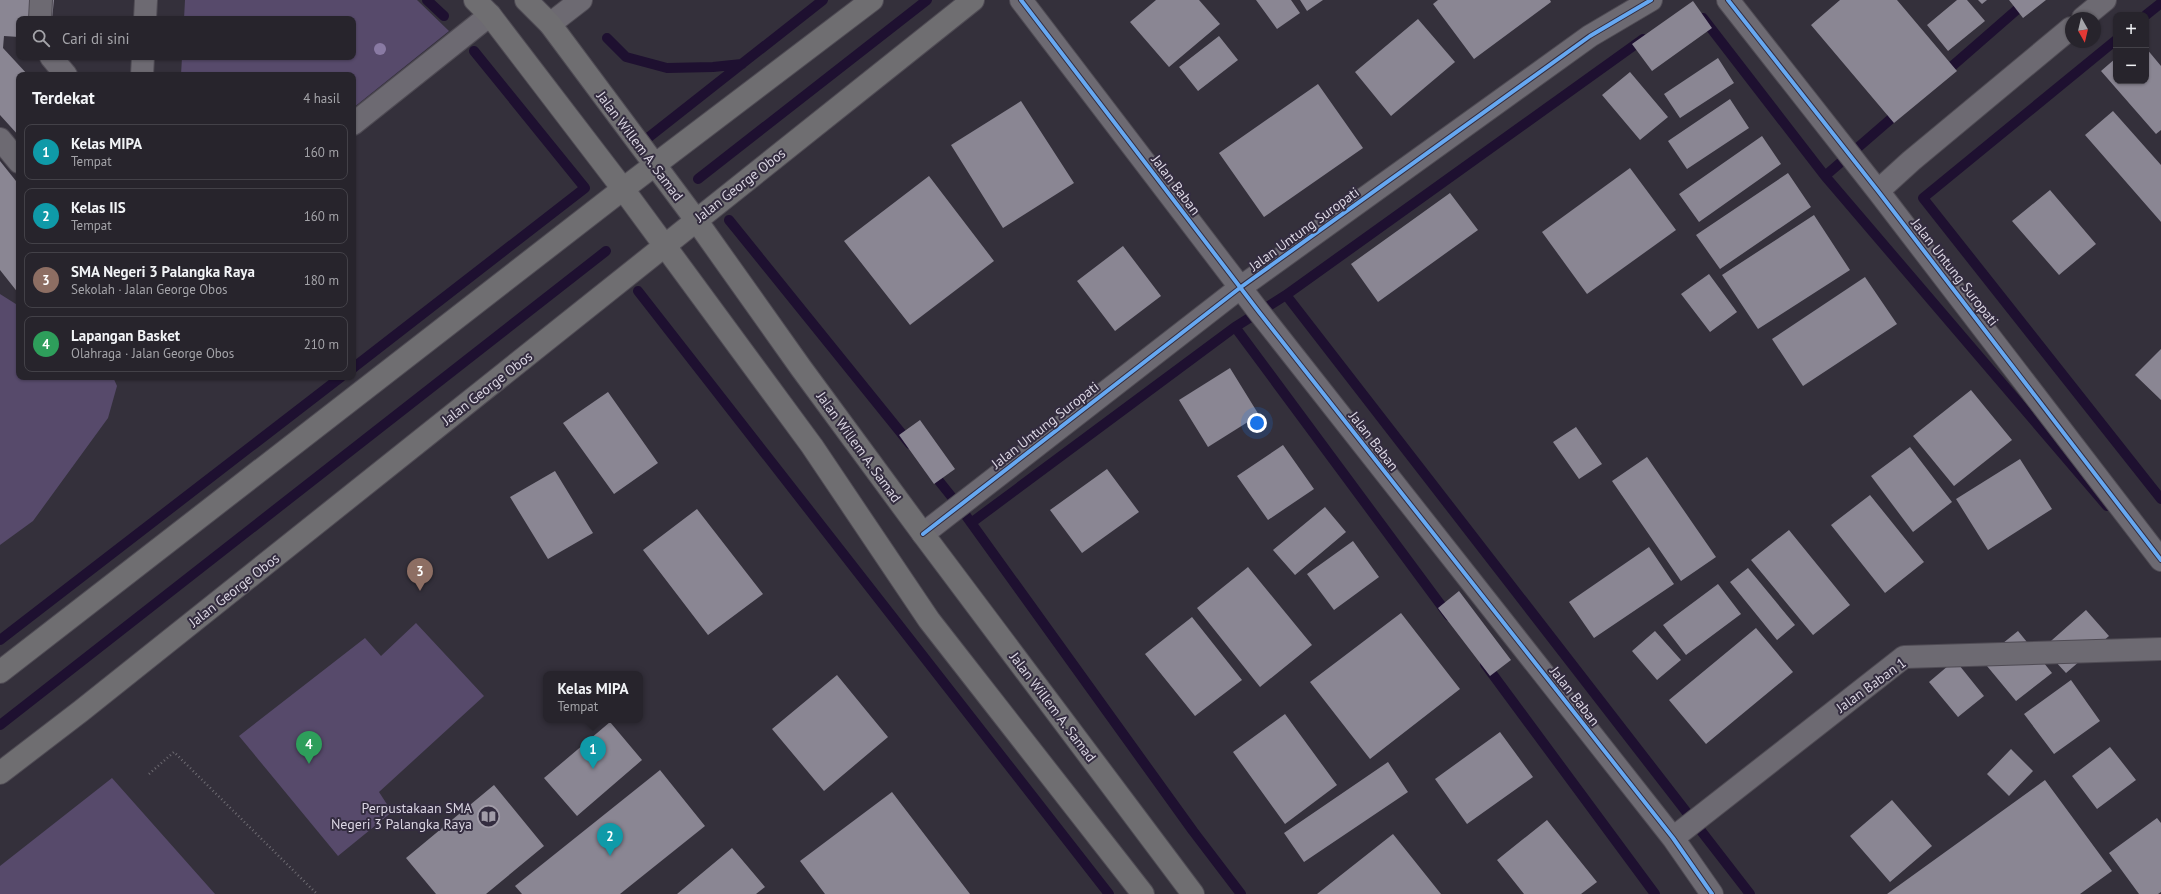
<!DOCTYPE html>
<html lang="id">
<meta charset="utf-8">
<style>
:root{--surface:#27242c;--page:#2f2c34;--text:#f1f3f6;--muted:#a4a4a9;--line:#434148;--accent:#a19ca8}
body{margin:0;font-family:"PT Sans",sans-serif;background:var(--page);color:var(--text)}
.controls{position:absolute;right:12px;top:12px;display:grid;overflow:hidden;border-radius:8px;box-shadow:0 1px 3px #0004}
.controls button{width:36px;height:36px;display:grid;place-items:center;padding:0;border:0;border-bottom:1px solid var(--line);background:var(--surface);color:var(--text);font:20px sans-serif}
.compass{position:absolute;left:2065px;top:12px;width:36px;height:36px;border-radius:50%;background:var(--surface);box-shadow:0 1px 3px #0004;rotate:172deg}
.you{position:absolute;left:1257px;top:423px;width:14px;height:14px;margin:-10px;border:3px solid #fff;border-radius:50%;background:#1a73e8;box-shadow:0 0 0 6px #1a73e833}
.badge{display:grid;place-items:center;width:26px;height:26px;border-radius:50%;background:var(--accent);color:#fff;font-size:13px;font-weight:700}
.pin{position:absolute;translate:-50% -33px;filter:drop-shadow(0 1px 2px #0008)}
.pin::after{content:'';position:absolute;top:21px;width:14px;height:12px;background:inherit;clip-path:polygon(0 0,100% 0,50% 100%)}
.popup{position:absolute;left:543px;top:671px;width:100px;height:52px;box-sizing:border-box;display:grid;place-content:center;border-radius:8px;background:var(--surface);filter:drop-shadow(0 1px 3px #0005);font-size:13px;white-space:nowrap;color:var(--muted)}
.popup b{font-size:15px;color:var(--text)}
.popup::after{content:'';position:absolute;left:50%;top:100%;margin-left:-8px;border:8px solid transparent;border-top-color:var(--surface)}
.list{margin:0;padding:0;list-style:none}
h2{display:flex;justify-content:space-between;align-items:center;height:52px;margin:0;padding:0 16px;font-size:17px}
h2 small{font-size:13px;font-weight:400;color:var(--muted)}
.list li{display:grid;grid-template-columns:26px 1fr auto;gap:12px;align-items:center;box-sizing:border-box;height:56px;margin:0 8px 8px;padding:0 8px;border:1px solid var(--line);border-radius:8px}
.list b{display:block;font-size:15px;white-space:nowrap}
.list p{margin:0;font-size:13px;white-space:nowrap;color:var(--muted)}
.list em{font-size:13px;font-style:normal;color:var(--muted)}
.icon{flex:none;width:22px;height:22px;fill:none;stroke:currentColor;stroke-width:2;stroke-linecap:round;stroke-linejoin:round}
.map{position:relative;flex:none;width:2161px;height:894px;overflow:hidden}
.search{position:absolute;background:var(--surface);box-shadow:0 1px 3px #0004;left:16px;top:16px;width:340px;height:44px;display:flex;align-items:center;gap:10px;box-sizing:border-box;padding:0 14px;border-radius:8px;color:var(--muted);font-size:15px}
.panel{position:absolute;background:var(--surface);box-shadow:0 1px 3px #0004;left:16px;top:72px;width:340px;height:308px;border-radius:8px}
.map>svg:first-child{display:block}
.green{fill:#574a6b}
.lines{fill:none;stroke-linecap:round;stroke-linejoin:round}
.stream{stroke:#1e1030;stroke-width:10}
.building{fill:#8a8693}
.minor-casing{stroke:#4f4b54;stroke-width:24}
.major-casing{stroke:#4f4b54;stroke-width:24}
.path{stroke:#6e6b72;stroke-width:2.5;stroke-dasharray:1 3;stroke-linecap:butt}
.minor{stroke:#6d6a72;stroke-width:22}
.major{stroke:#6f6e71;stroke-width:22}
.cycleway-casing{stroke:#332c3f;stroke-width:6}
.cycleway{stroke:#66a8f1;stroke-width:4}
.tree{fill:#897aa3}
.labels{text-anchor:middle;stroke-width:4;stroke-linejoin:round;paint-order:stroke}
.street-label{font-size:14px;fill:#dbd6e3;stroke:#332c3f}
.poi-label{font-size:14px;fill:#dbd6e3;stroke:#332c3f;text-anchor:end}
</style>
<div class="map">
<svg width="2161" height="894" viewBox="0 0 2161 894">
<rect width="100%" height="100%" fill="#34303b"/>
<path class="green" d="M185 0H417L449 31 353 108V75H181L182 57H353V19H184Z
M0 294 19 306V377H113L117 386 108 418 33 521 0 545Z
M416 623 484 696 379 792 392 812 338 856 239 736 365 638 381 656Z
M112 778 215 894H0V866Z"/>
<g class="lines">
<path class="stream" d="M427 0 444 16
M2146 15 2161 3
M1703 18 1825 176 1900 111
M607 38 626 57 667 68 713 67 742 64
M1643 39 1286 295 1750 894
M2116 40 1923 198 2161 499
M1942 75 2028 0
M649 137 823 0
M1825 176 2107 506
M698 179 927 0
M729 220 910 444
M638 291 1109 894
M1235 327 1286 295
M353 368 585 188 474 51
M931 471 959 506 1193 831 1241 894
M971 523 1235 327 1449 616
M0 640 341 377
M1485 664 1655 894
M0 725 606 251"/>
</g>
<path class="building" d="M0 0H54L52 19H19V37L4 36 3 48 28 75H19V136L0 115Z
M1156 0H1199L1220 24 1169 67 1130 22Z
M1256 0H1291L1300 13 1277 29Z
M1300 0H1323L1307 11Z
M1438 0H1550L1551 2 1474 59 1433 4Z
M1840 0H1897L1957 71 1894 123 1811 25Z
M1957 0H1967L1985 21 1948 51 1927 25Z
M1978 0H1987L1982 4Z
M2009 0H2046L2023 18Z
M1693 1 1712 28 1652 71 1632 44Z
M1418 19 1455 62 1391 116 1355 72Z
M1219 36 1238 60 1198 91 1179 67Z
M2146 48 2161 66V130L2156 134 2101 71 2116 58V81H2146Z
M1718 58 1734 83 1680 118 1664 94Z
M1630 72 1668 117 1640 140 1602 95Z
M1318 84 1363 148 1264 217 1219 153Z
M1730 99 1749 128 1687 169 1668 141Z
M1021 101 1074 183 1003 228 951 145Z
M2113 111 2161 165V222L2085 135Z
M1762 136 1781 164 1699 222 1679 194Z
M0 161 16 181 19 179V294L0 270Z
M1630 168 1676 230 1587 294 1542 232Z
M1788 173 1811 207 1720 269 1696 235Z
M929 176 994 261 910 325 844 241Z
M2050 190 2096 244 2059 275 2012 221Z
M1450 193 1478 230 1378 302 1351 264Z
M1814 215 1850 270 1758 329 1722 275Z
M1123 246 1161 296 1115 331 1077 281Z
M1709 274 1737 312 1710 332 1681 294Z
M1865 277 1897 324 1803 386 1772 339Z
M2161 349V400L2135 375Z
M1230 368 1259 415 1208 447 1179 400Z
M1971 390 2012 440 1954 486 1913 436Z
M608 392 658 463 614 494 563 423Z
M920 420 955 469 934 484 899 435Z
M1576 427 1602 464 1579 479 1553 442Z
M1283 445 1314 489 1268 520 1237 476Z
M1910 447 1952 502 1913 532 1871 476Z
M1647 457 1716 557 1681 581 1612 481Z
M2020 459 2052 509 1988 550 1956 499Z
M1107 469 1139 512 1082 553 1050 510Z
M555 471 593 533 548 559 510 497Z
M1870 495 1924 562 1885 593 1831 525Z
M1325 507 1346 532 1295 575 1273 550Z
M697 509 763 594 708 635 643 550Z
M1789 530 1850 605 1813 635 1751 560Z
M1353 541 1379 577 1334 610 1307 574Z
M1649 547 1674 584 1594 638 1569 602Z
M1248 567 1312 645 1260 687 1197 608Z
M1748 568 1795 625 1777 640 1730 582Z
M1718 584 1741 614 1686 655 1663 625Z
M1459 591 1511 660 1490 676 1438 608Z
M2086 610 2109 636 2066 673 2043 648Z
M1401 613 1460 689 1370 759 1310 682Z
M1192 617 1242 680 1195 716 1145 654Z
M1756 628 1793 672 1706 744 1669 700Z
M1655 631 1681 660 1657 680 1632 651Z
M2018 631 2052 673 2016 701 1982 660Z
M1955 660 1984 696 1958 717 1929 682Z
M837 675 888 737 824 791 772 729Z
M2071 680 2100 721 2054 754 2024 714Z
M1285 714 1337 785 1285 824 1233 752Z
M610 722 642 760 577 816 544 778Z
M1500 732 1533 777 1467 824 1435 779Z
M2110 747 2136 780 2097 809 2072 776Z
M2011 749 2033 771 2009 796 1987 774Z
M1388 762 1408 792 1304 862 1284 833Z
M660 770 705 826 620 894H522L515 886Z
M2045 780 2112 871 2080 894H1887Z
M494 785 544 846 486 894H436L406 858Z
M892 792 970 894H825L800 861Z
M1892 800 1932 846 1890 882 1850 836Z
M2157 818 2161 823V892L2158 894H2139L2109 853Z
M1547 820 1597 882 1581 894H1524L1497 860Z
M1393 834 1441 894H1317Z
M732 848 765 887 756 894H677Z"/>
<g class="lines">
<defs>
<path id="minor" d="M1021 0 1259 312 1673 838 1712 894
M1728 0 1878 191 2161 560
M2083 18 2105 0
M40 19 41 0
M145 19 146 0
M550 24 581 0
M51 57 66 75
M142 75 143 57
M353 124 490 15
M0 139 19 162
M1878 191 1911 161 2071 28
M923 534 1241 287 1590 36 1651 0
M1673 838 1904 657 2161 649"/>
<path id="major" d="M475 0 490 15 623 189 812 446 929 620 1143 894
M526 0 550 24 696 220 801 368 923 534 1193 894
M0 672 623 189 872 0
M0 773 81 711 973 0"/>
</defs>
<use href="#minor" class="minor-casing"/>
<use href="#major" class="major-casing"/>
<path class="path" d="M149 774 174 752 317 894"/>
<use href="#minor" class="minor"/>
<use href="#major" class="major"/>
<defs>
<path id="cycleway" d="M1021 0 1259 312 1673 838 1712 894
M1728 0 1878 191 2161 560
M923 534 1241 287 1590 36 1651 0"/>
</defs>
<use href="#cycleway" class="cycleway-casing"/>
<use href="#cycleway" class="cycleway"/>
</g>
<circle class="tree" cx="380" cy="49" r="6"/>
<defs>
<symbol id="library-ring" viewBox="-11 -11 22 22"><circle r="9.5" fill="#332c3f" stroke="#a19ca8" stroke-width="1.5"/><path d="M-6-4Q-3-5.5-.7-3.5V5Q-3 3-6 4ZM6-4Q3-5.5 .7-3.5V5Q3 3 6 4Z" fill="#a19ca8"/></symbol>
</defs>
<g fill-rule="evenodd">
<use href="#library-ring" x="476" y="804" width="25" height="25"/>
</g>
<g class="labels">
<g class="street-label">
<text transform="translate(640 146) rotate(53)" y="5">Jalan Willem A. Samad</text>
<text transform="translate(740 185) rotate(-38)" y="5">Jalan George Obos</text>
<text transform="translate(1176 185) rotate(53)" y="5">Jalan Baban</text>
<text transform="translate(1304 229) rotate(-36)" y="5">Jalan Untung Suropati</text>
<text transform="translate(1955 272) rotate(52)" y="5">Jalan Untung Suropati</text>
<text transform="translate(487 388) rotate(-38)" y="5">Jalan George Obos</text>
<text transform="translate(1045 425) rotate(-38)" y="5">Jalan Untung Suropati</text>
<text transform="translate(1374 441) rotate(52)" y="5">Jalan Baban</text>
<text transform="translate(859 447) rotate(54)" y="5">Jalan Willem A. Samad</text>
<text transform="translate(234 590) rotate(-38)" y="5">Jalan George Obos</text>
<text transform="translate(1871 685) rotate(-36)" y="5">Jalan Baban 1</text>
<text transform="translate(1575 696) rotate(52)" y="5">Jalan Baban</text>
<text transform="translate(1053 707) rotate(53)" y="5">Jalan Willem A. Samad</text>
</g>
<g class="poi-label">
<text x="472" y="813">Perpustakaan SMA<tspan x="472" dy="16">Negeri 3 Palangka Raya</tspan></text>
</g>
</g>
</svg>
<div class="controls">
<button>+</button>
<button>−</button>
</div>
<svg class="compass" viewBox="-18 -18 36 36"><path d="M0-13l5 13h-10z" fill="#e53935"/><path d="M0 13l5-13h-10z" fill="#a4a4a9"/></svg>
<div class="you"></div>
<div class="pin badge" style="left:593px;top:769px;background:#0f9aa8">1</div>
<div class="popup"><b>Kelas MIPA</b>Tempat</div>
<div class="pin badge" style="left:610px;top:856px;background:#0f9aa8">2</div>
<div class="pin badge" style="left:420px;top:591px;background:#8d6e63">3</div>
<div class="pin badge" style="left:309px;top:764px;background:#2e9e5b">4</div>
<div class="search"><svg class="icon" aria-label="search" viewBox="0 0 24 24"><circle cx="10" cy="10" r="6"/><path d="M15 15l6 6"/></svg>Cari di sini</div>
<section class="panel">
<h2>Terdekat<small>4 hasil</small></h2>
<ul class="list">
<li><span class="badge" style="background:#0f9aa8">1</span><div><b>Kelas MIPA</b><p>Tempat</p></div><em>160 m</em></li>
<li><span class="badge" style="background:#0f9aa8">2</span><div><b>Kelas IIS</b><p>Tempat</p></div><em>160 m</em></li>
<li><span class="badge" style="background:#8d6e63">3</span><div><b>SMA Negeri 3 Palangka Raya</b><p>Sekolah · Jalan George Obos</p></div><em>180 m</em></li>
<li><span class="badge" style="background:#2e9e5b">4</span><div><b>Lapangan Basket</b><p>Olahraga · Jalan George Obos</p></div><em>210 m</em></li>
</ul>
</section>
</div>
